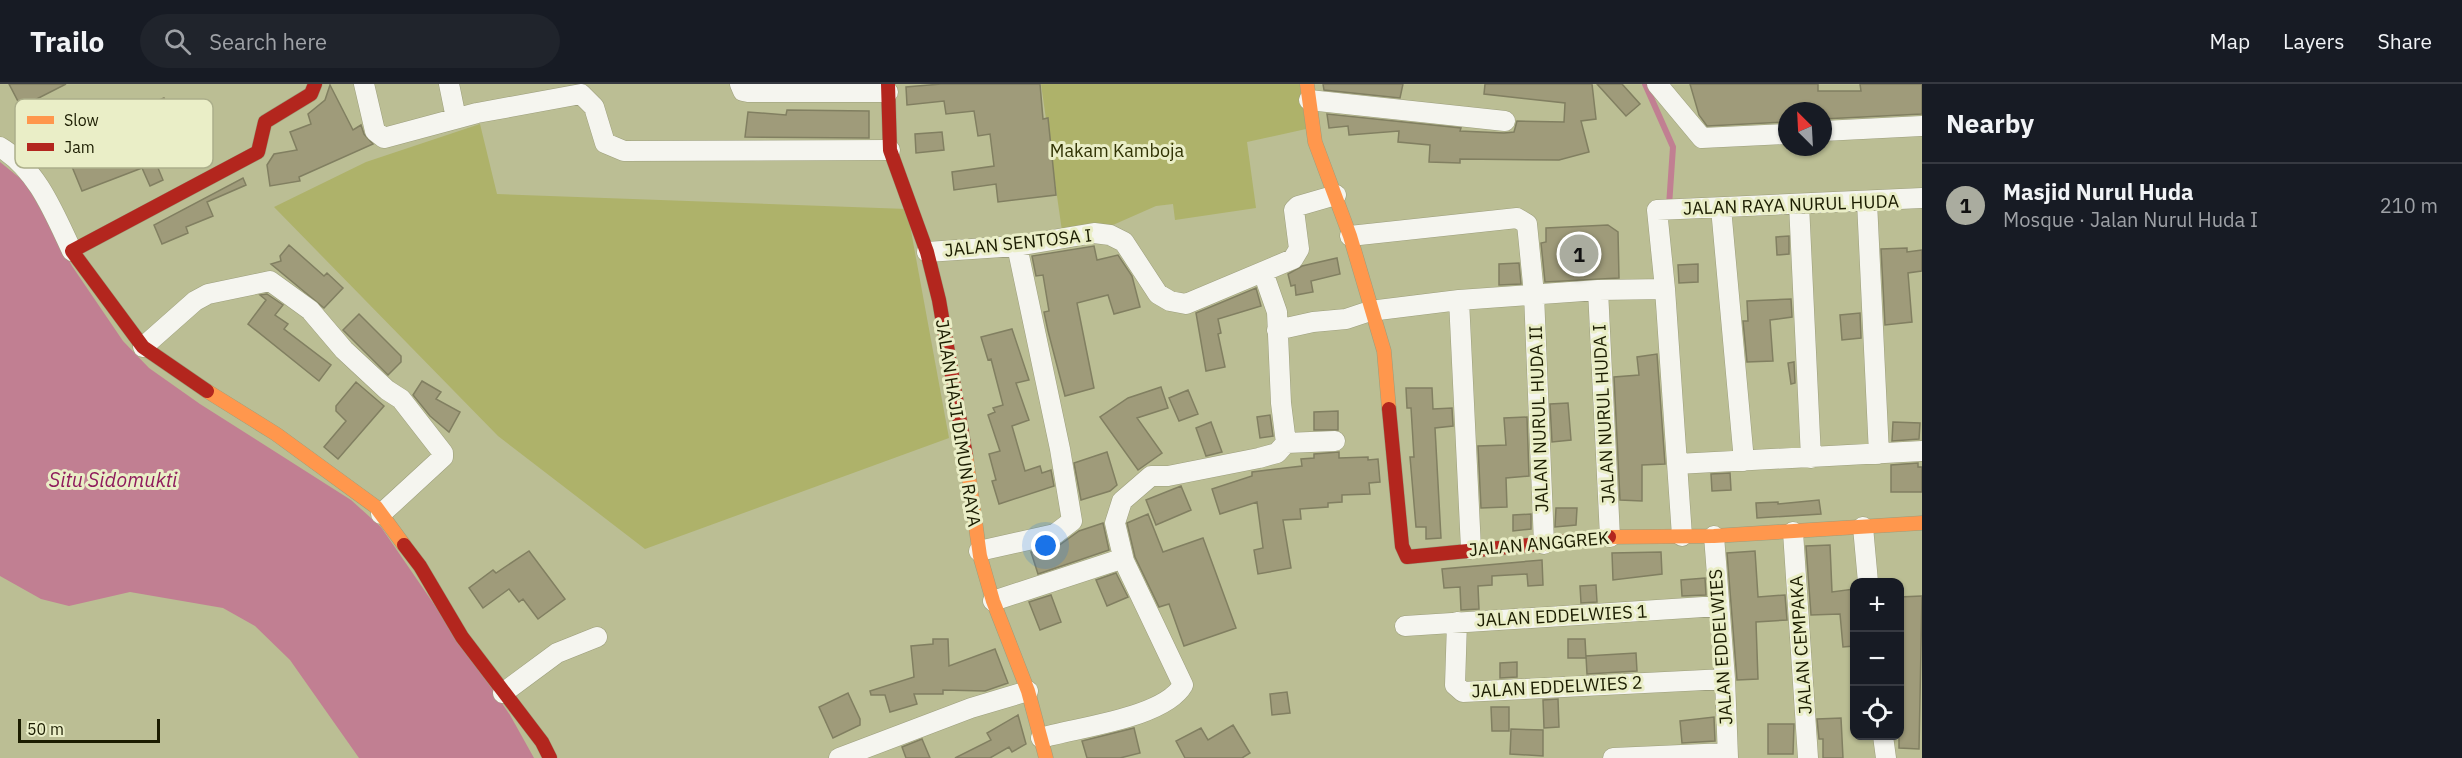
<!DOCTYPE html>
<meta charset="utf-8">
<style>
:root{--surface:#171b24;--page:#20242c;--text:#f1f3f6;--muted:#9ea1a6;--line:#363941;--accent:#aaac9f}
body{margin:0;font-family:"IBM Plex Sans",sans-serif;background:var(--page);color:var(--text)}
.controls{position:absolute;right:18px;bottom:18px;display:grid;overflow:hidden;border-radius:12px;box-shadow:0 2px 4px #0004}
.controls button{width:54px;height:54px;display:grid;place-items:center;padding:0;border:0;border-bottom:2px solid var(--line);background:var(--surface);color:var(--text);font:30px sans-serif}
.compass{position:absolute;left:1778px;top:18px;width:54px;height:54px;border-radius:50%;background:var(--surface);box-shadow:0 2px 4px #0004;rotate:336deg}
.scale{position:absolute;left:18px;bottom:15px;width:142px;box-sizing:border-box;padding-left:6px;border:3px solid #1b1c00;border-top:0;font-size:16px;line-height:21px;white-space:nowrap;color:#1b1c00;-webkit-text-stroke:4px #eaeec7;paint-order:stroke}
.you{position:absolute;left:1046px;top:462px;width:21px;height:21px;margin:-15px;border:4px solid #fff;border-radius:50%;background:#1a73e8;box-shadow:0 0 0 9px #1a73e833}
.badge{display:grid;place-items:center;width:39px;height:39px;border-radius:50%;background:var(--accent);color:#111;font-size:20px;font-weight:700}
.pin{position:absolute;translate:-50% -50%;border:3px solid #fff;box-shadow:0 2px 6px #0006}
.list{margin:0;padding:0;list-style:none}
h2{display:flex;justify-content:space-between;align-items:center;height:78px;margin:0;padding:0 24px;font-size:26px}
h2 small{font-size:20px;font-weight:400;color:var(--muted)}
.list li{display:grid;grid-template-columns:39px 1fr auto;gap:18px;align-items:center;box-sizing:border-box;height:84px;padding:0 24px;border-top:2px solid var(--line)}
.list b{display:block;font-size:22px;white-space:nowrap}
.list p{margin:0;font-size:20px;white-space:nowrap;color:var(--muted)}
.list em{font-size:20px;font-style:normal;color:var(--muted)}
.icon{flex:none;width:33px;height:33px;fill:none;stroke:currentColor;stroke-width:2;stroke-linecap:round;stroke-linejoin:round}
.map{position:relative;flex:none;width:1922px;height:674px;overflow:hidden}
header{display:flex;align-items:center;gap:36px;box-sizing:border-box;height:84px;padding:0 30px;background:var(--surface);border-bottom:2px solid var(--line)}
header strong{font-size:28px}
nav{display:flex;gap:33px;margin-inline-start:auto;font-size:21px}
.search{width:420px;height:54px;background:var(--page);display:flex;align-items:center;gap:15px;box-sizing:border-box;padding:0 21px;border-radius:33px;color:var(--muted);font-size:22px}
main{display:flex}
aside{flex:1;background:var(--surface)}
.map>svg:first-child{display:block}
.green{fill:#aeb26a}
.water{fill:#c17f92}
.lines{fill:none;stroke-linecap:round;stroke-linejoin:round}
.stream{stroke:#c17f92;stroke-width:6}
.building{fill:#9f9b7a;stroke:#817f61;stroke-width:1.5}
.street-casing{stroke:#9c9e7c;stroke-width:21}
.slow-casing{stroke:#9c9e7c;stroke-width:15}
.jam-casing{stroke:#9c9e7c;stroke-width:15}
.street{stroke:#f5f5ef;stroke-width:20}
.slow{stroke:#ff974d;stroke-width:14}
.jam{stroke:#b3261e;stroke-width:14}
.labels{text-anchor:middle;stroke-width:6;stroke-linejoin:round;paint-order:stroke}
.park-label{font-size:18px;fill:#303203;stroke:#eaeec7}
.street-label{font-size:18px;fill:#1b1c00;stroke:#eaeec7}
.water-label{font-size:20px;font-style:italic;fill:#8f1b5c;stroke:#eaeec7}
.key{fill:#eaeec7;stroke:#acaf8b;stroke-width:1.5}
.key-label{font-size:16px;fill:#1b1c00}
</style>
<header>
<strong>Trailo</strong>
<div class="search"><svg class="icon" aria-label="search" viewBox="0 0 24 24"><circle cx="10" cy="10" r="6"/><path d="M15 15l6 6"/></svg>Search here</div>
<nav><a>Map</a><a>Layers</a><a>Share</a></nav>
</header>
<main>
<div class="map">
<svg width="1922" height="674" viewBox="0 0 1922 674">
<rect width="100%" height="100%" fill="#bbbe94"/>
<path class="green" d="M1041 0H1302L1306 45 1247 58 1256 124 1175 136 1173 120 1156 122 1097 148 1063 154Z
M480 40 497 110 907 125 949 354 645 465 498 352 274 123 366 78Z"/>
<path class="water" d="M0 78 26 99 72 182 123 257 149 284 200 320 351 416 381 443 510 631 534 674H359L290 576 255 542 223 524 130 508 69 522 41 515 0 492Z"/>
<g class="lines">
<path class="stream" d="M1645 0 1673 63 1669 122"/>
</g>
<path class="building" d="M9 0H66L21 23Z
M941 0H1040L1043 35 1048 34 1056 111 998 118 996 100 954 106 952 88 994 82 990 50 978 52 974 27 946 30 944 17 907 21 906 3Z
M1323 0H1403L1400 14 1324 6Z
M1485 0H1592L1596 35 1581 37 1589 68 1559 76 1460 75V79L1429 78 1430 61 1398 58 1399 47 1349 51 1348 42 1329 44 1327 30 1461 44 1460 47 1504 49 1514 48 1517 37 1564 38 1565 19 1484 10Z
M1597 0H1622L1640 20 1626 32Z
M1690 0H1818V7H1861L1860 0H1922V30L1823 35V27H1787V38L1707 42 1699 31Z
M330 1 353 46 361 41 364 50 373 60 299 93 300 97 270 102 267 81 274 70 297 66 290 48 311 40 308 30 325 16Z
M164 14 192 70 158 84 163 96 150 102 142 84 82 107 61 56Z
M787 26 869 27V54L745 53 748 28 786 31Z
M942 48 944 66 916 69 915 50Z
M243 94 246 101 207 118 213 132 186 143 188 149 162 160 154 141Z
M1608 141 1618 148 1619 194 1545 198 1541 159 1546 158V144Z
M1789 152V170L1777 171 1776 153Z
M289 161 324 192 327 189 343 204 324 224 271 180 281 177 280 172Z
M1094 162 1097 176 1118 171 1132 192 1140 223 1114 230 1108 211 1077 219 1094 304 1065 312 1048 247 1044 228 1049 227 1043 191 1036 192 1032 172Z
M1907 164V168L1922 166V187L1908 189 1912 238 1885 241 1881 165Z
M1337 174 1340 190 1311 197 1313 208 1296 211 1295 201 1291 202 1288 190 1302 182Z
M1519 179 1521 200 1499 201V180Z
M1698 180V198L1679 199 1678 181Z
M1256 204 1261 222 1218 235 1221 249 1218 250 1225 283 1206 287 1196 229Z
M267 210 283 221 275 231 288 240 284 245 331 281 319 297 248 240 266 216 260 211Z
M1791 215 1792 233 1770 236 1773 277 1747 278 1743 237H1748L1747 217Z
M1860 229 1861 254 1842 256 1840 231Z
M359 230 401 272V278L388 291 343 246Z
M1012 245 1029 296 1016 299 1029 336 1012 342 1025 387 1040 382 1042 389 1051 386 1054 402 999 420 992 397 996 396 989 370 1000 367 988 331 995 328 993 324 1003 321 991 275 988 276 981 253Z
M1657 270 1665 380 1642 381V417L1620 416 1614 293 1639 291 1637 273Z
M1794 278 1795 299 1791 300 1788 279Z
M422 297 441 308 436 315 460 328 449 348 430 332 413 311Z
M356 298 384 322 338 375 324 363 346 337 336 327V322Z
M1161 303 1168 324 1137 334 1162 369 1138 386 1100 333 1128 314Z
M1406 304H1432L1433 325 1452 324 1453 342 1435 344 1441 454 1426 455V443H1416L1410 373H1414L1411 324H1407Z
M1188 306 1198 330 1179 337 1169 314Z
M1568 319 1571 356 1552 358 1550 320Z
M1338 327V346H1314V328Z
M1270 331 1273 352 1260 354 1257 333Z
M1527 333 1529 392 1506 394 1507 423 1481 424 1478 362 1506 361 1504 334Z
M1211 338 1222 368 1206 372 1196 344Z
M1893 338 1920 339 1919 355 1892 357Z
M1107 368 1117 401 1110 407 1081 416 1074 379Z
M1339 368V374L1368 373V376L1378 375 1380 398 1369 399 1370 410 1342 411V418L1328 419V423L1300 425 1301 435 1283 436 1291 484 1258 490 1254 466 1263 464 1257 418 1220 430 1212 405 1252 392V388L1302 382 1301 375 1314 374V370Z
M1918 379V383H1922V408H1891V381Z
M1730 389 1731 406 1712 407 1711 390Z
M1181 402 1191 426 1156 441 1146 416Z
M1819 416 1821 430 1757 434 1756 419 1778 418V420Z
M1556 424H1577L1576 441 1555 443Z
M1148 430 1163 468 1203 454 1236 544 1184 562 1169 520 1159 523 1135 473 1127 439Z
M1531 430V445L1513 447V431Z
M1103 439 1109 466 1038 490 1031 468 1058 462 1079 447Z
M1830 461 1832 508 1854 505V562L1843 563 1840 530 1811 531 1806 462Z
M529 467 565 515 538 535 523 515 519 518 509 505 483 524 469 504 493 486 496 489Z
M1755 467 1758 513 1785 511 1787 536 1756 538 1758 595 1737 596 1727 469Z
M1661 468 1662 490 1613 496 1612 469Z
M1542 476 1543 501 1528 502 1527 490 1492 492V501L1478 502 1479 525 1461 526 1460 503 1444 504 1442 485Z
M1116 489 1128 513 1107 522 1096 496Z
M1705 494 1706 511 1682 512 1681 496Z
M1596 501 1597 518 1581 519 1580 502Z
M1051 511 1061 538 1040 546 1029 518Z
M1922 512 1919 665 1899 664V513Z
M933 555H948L949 582 995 565 1008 599 985 607 943 606V610H914L917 620 890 628 885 611H871L870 607 914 593 911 562 933 560Z
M1568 555H1585L1586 574H1568Z
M1636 569 1637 587 1587 590 1586 572Z
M1517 578V593L1500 594V579Z
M1287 608 1290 629 1272 631 1270 610Z
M848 609 860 635V641L833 654 819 623Z
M1558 615 1559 643 1544 644 1543 616Z
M1491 623H1509V647H1492Z
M1018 631 1026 660 1012 668 1009 663 990 674H955L991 656 987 649Z
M1714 633 1715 657 1682 659 1680 637Z
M1841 634 1843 674H1823V655H1819L1817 635Z
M1768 640H1794L1793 670H1768Z
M1233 641 1250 669 1242 674H1185L1176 657 1201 644 1208 656Z
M1134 644 1140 669 1120 674H1087L1082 657Z
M1511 645 1543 646V672L1510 670Z
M922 655 930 674H906L902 663Z"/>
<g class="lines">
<defs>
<path id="street" d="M364 0 375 47 384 54 477 29 581 10 594 23 605 59 624 67 890 66
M449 0 456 34
M740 0 743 7 748 8H888
M1657 0 1702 54 1787 50
M1309 16 1505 37
M1823 47 1922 42
M0 63C37 85 54 129 72 167
M1867 118 1879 370
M1799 120 1811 374
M1721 124 1744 377
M1350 152 1517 134 1527 140 1534 210 1544 460
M927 168 1017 162 1094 149 1110 151 1124 158 1158 210 1170 217 1186 220 1293 175 1299 165 1294 126 1298 122 1336 111
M1665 205 1682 452
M1598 206 1610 453
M1459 216 1471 465
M1277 246 1313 238 1346 235 1370 227 1459 216 1598 206 1665 205 1657 126 1922 114
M143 263 195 217 208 210 270 197 310 226 344 266 387 306 401 315 443 369V373L381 430
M1286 359 1335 357
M1677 380 1922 367
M1863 443 1868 498
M1793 448 1808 674
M1714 452 1725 595 1728 674
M979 467 1055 450 1072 437 1060 365 1017 162
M993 517 1118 476 1124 477
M1457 538 1455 601 1463 608 1725 595
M1405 542 1719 522
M503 609 557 569 597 553
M1883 652 1886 674
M1041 654C1078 643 1164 634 1183 601L1124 477 1115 439 1122 417 1151 392H1168L1259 374 1277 369 1286 359 1281 319 1277 228 1263 188
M839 674 971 624 1028 607
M1613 674 1727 669"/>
<path id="slow" d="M1307 0 1315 58 1350 152 1384 267 1389 325
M207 307 276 350 376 423 404 461
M966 372 980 472 993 517 1028 607 1046 674
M1609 453 1714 452 1922 439"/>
<path id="jam" d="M888 0 890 66 927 168 939 216 966 372
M207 307 143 263 72 167 258 68 265 38 311 10 315 0
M1389 325 1402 462 1407 473 1609 453
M404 461 420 482 462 553 542 658 550 674"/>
</defs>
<use href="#street" class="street-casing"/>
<use href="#slow" class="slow-casing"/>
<use href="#jam" class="jam-casing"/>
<use href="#street" class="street"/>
<use href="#slow" class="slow"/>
<use href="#jam" class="jam"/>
</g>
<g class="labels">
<g class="park-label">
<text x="1117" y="73">Makam Kamboja</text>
</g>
<g class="street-label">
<text transform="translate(1791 121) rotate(-2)" y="6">JALAN RAYA NURUL HUDA</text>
<text transform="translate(1018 159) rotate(-6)" y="6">JALAN SENTOSA I</text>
<text transform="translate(1604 330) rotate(-93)" y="6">JALAN NURUL HUDA I</text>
<text transform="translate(1539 335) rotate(-92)" y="6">JALAN NURUL HUDA II</text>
<text transform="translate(958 339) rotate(81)" y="6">JALAN HAJI DIMUN RAYA</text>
<text transform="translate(1539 460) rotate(-5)" y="6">JALAN ANGGREK</text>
<text transform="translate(1562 532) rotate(-3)" y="6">JALAN EDDELWIES 1</text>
<text transform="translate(1801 561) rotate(-94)" y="6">JALAN CEMPAKA</text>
<text transform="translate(1721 563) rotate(-94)" y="6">JALAN EDDELWIES</text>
<text transform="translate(1557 603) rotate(-3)" y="6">JALAN EDDELWIES 2</text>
</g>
<g class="water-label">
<text x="113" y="403">Situ Sidomukti</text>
</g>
</g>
<rect x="15" y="15" width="198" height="69" rx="9" class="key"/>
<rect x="27" y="32" width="27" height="8" fill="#ff974d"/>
<rect x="27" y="59" width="27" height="8" fill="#b3261e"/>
<g class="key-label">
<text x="64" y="42">Slow</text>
<text x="64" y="69">Jam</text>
</g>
</svg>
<div class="controls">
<button>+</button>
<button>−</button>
<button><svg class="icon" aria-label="locate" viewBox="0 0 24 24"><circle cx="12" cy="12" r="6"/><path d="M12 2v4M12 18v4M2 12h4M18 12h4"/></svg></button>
</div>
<svg class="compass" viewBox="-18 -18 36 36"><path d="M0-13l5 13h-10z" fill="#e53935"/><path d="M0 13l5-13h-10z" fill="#9ea1a6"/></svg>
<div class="scale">50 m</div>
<div class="you"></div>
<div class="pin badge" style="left:1579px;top:170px">1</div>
</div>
<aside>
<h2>Nearby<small></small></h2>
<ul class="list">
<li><span class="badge">1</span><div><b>Masjid Nurul Huda</b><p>Mosque · Jalan Nurul Huda I</p></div><em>210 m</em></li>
</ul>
</aside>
</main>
